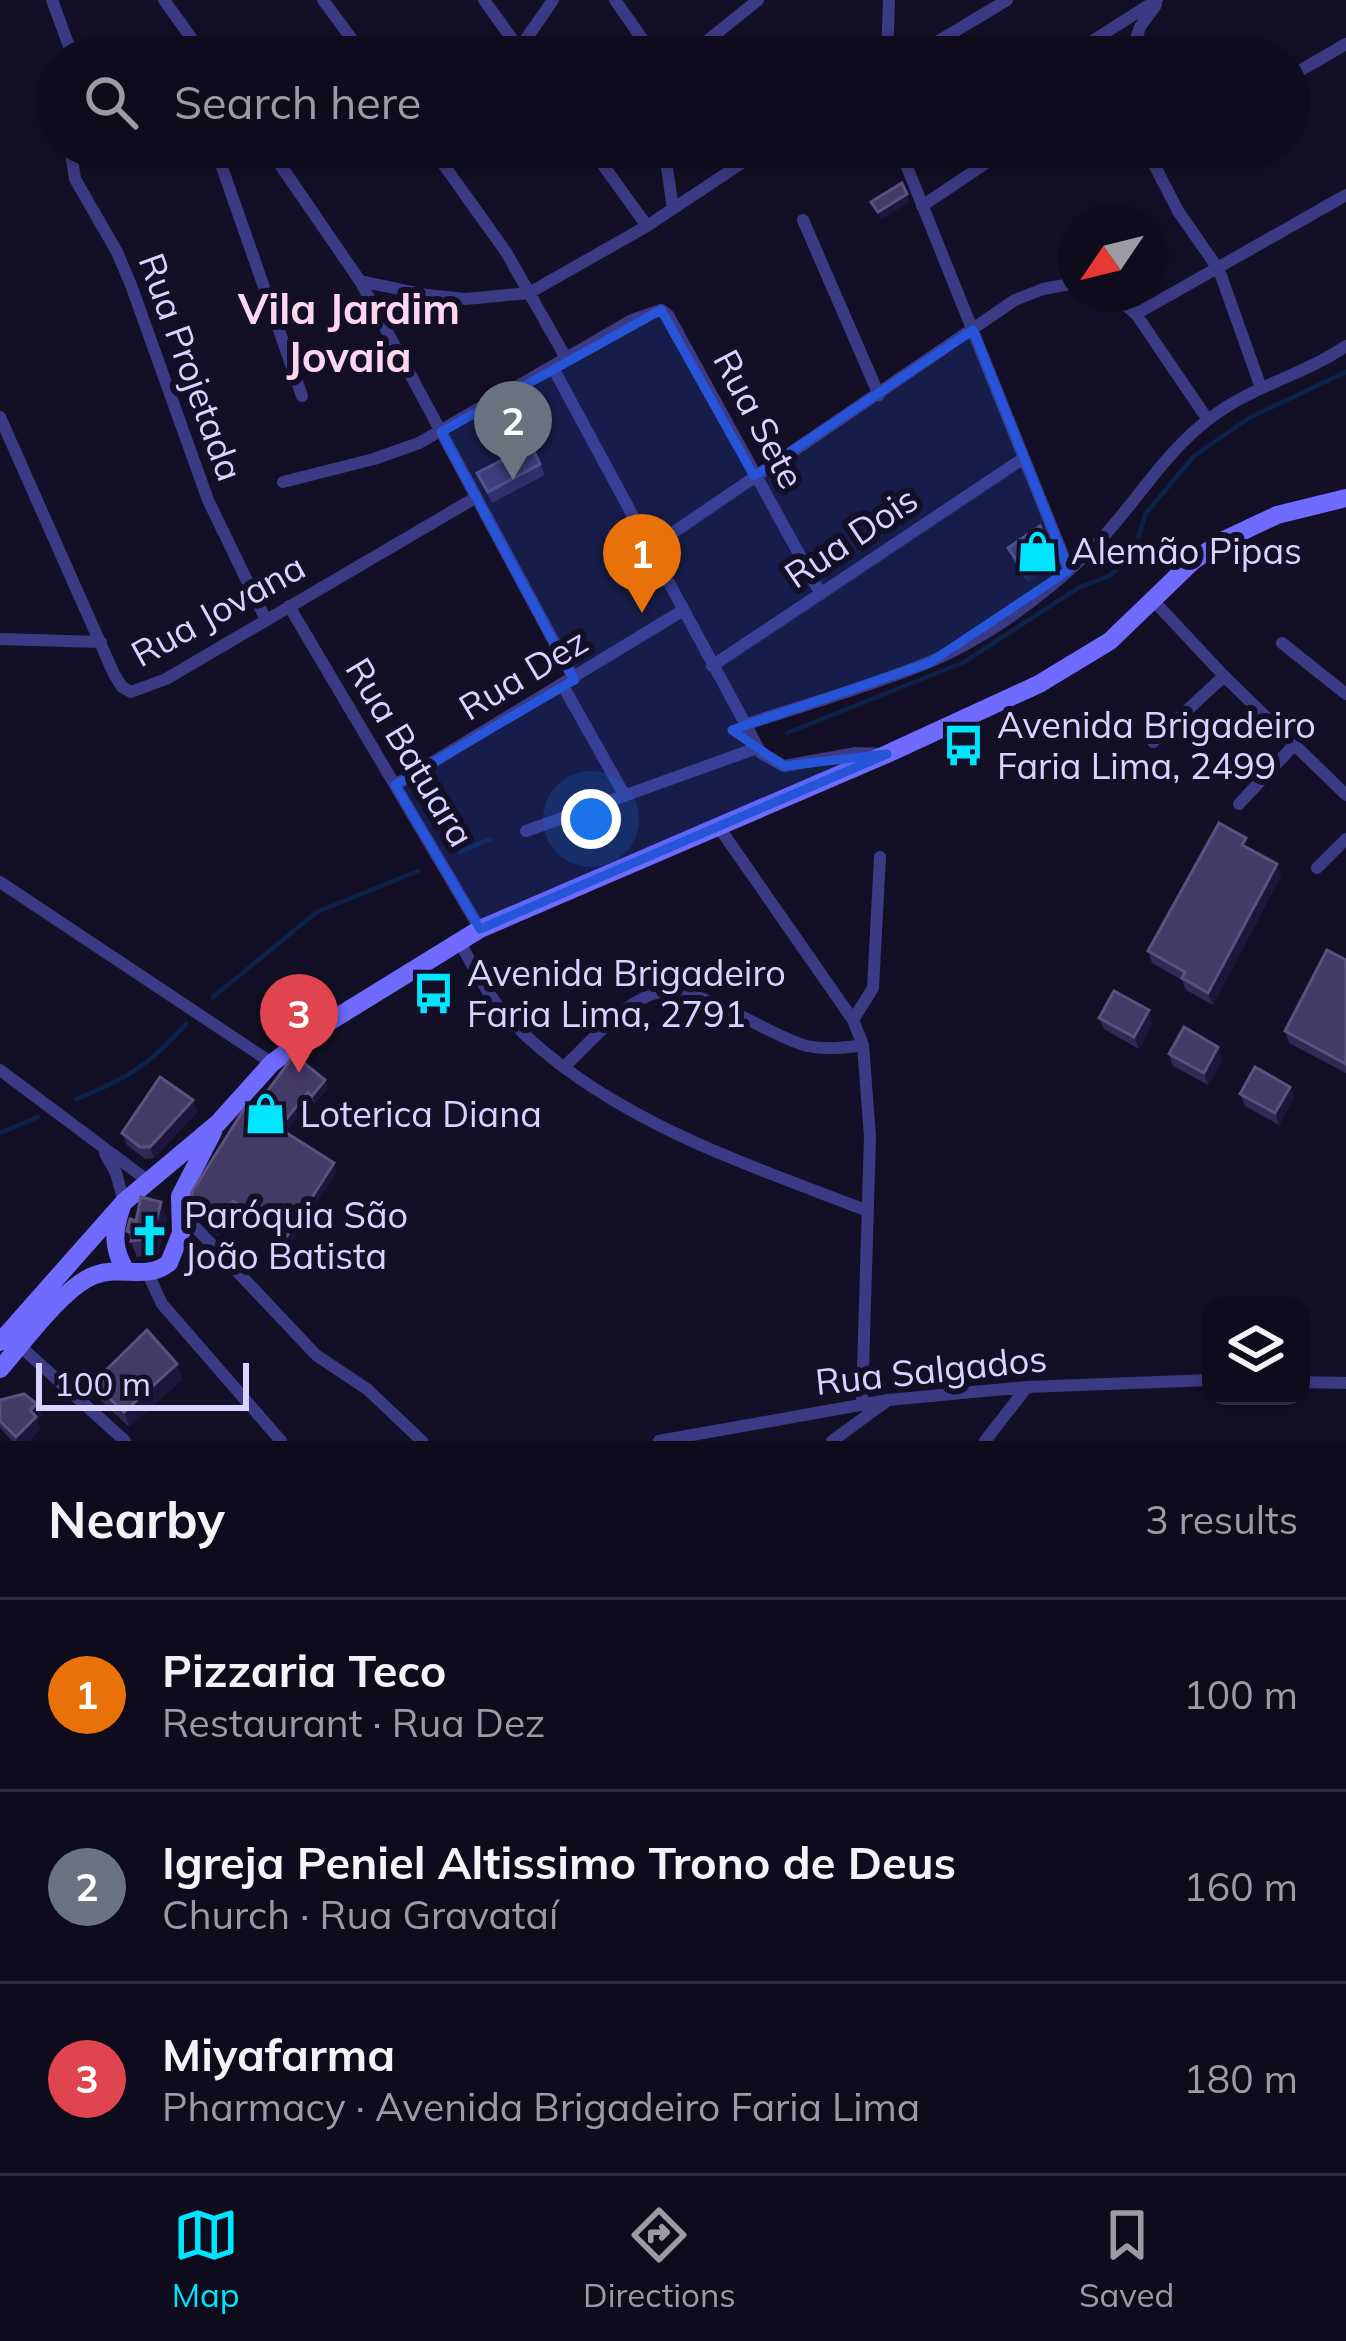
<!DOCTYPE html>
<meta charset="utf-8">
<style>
:root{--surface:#0e0b1c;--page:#171425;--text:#f1f3f6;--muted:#9b9ba3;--line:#2e2b3b;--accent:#00e5ff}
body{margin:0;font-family:Mulish,sans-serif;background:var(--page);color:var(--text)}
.controls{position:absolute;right:36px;bottom:36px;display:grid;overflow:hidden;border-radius:24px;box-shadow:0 6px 18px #0003}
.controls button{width:108px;height:108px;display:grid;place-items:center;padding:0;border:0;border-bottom:3px solid var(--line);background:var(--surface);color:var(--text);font:60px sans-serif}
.compass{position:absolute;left:1058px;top:204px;width:108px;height:108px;border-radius:50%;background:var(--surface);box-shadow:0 6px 18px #0003;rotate:235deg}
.scale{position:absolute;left:36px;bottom:30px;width:213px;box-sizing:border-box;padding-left:12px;border:6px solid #d9d4ff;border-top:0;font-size:33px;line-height:42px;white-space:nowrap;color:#d9d4ff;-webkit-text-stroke:9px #130f26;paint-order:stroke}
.you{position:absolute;left:591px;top:819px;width:42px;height:42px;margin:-30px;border:9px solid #fff;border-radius:50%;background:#1a73e8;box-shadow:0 0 0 18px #1a73e833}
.badge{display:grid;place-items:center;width:78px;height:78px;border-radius:50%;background:var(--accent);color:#fff;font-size:39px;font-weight:700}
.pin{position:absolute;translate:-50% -99px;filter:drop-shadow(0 3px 6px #0008)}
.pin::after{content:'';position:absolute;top:63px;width:42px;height:36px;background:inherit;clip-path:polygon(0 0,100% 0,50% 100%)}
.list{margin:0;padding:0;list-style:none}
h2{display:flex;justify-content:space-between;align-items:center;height:156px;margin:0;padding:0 48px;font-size:51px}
h2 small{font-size:39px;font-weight:400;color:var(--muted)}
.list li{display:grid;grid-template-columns:78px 1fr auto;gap:36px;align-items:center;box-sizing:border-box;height:192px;padding:0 48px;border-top:3px solid var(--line)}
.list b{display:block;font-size:45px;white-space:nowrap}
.list p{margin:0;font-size:39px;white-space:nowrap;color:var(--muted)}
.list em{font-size:39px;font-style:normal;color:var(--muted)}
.icon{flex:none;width:66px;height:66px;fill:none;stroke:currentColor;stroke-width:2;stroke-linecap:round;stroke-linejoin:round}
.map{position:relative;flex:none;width:1346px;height:1441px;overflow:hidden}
.search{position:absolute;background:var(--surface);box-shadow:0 6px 18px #0003;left:36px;right:36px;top:36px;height:132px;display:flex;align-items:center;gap:30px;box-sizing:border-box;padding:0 42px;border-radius:66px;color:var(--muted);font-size:45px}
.sheet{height:732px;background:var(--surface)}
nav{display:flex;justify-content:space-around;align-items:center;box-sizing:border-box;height:168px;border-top:3px solid var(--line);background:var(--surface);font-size:33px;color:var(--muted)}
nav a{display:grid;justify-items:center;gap:6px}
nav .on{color:var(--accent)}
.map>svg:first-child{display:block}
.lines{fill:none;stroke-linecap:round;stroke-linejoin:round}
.stream{stroke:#0c2248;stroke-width:4.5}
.street{stroke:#3d3a85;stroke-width:12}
.secondary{stroke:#6f6bff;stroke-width:18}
.wall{fill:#312854}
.shaded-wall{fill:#1d163a}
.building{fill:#433a66;stroke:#5a527e;stroke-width:3}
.marked{fill:#2655da;fill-opacity:0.2;stroke:#2655da;stroke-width:9;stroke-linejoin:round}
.labels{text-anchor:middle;stroke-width:12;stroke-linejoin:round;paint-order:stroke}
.street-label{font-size:36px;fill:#d9d4ff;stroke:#130f26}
.poi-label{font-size:36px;fill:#d9d4ff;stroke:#130f26;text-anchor:start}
.quarter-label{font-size:42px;font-weight:bold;fill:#ffd6f0;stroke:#130f26}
</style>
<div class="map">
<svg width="1346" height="1441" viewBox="0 0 1346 1441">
<rect width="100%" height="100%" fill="#130f26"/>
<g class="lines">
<path class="stream" d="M787 733 964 662 1078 588 1109 576 1133 555 1146 513 1194 456 1249 418 1346 372
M460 852 490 839
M213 997 317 912 418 871
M76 1099C125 1080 151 1064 186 1024
M0 1133 38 1117"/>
<path class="street" d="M52 0 73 57
M164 0 205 57
M323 0 365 57
M484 0 525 57
M615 0 655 57
M519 49 553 0
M687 57 758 0
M887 57 889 0
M912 57 1007 0
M1067 57 1157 0
M1130 57 1140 27 1156 5
M1289 77 1346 44
M94 147 72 159 75 179 117 252 131 285 208 500 266 620
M215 147 302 396
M268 147 360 281 574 679
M431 147 506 252 566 358
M590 147 647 226
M664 147 673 209
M899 147 1069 570
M1145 147 1178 211 1219 270 1260 385
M764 148 800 147
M1150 159 1171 147
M922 206 1010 147
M803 220 879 395
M360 281 427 295 466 299 529 293 647 226 766 147
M1111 294 1136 314 1208 420
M1136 314 1346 195
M552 366 761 753 784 766 856 753 885 754
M0 417 114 674 122 687 131 692 166 679 475 498
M283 482 374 459 419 443 632 320 661 310 668 315 821 594
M649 549 1015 300 1043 289 1076 283
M1152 599 1224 676 1346 795
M289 606 480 929
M0 639 101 642
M1282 643 1346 694
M712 666 1024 458
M563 686 625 796
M744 725C805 705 868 687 927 663 984 640 1042 597 1086 555 1130 513 1160 456 1209 419 1253 385 1300 377 1346 346
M1153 742 1224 676
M395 785 682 611
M1239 804 1294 745
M718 826 853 1020
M526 831 757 748
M1317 868 1346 839
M0 882 272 1063
M459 941C474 968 488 996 509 1019 603 1118 744 1163 868 1211
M565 1066C590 1043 618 1008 650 995 692 977 764 1035 807 1046 826 1050 844 1048 863 1045
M0 1070 147 1180
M105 1153 116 1173 124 1202
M180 1211 316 1355 367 1389 422 1441
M148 1274 162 1304 281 1441
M20 1346 125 1441
M1301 1382 1346 1383
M862 1403 870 1137 863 1045 853 1020 873 988 880 857
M659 1441 888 1400 1027 1387 1211 1380
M832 1441 887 1401
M985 1441 1027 1387"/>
<path class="secondary" d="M122 1206C113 1231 112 1248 126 1271
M0 1342 124 1202 218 1123 272 1063 316 1030 480 929 887 754 1039 684 1110 641 1192 562 1222 541 1277 515 1346 498
M0 1369C23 1343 64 1286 95 1275 122 1265 146 1281 169 1263L181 1233 180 1196 213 1132"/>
</g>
<path class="wall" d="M540 464 545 475 492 503 477 473Z
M1008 548 1050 550 1046 553 1051 567 1028 582 1013 560Z
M1250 849 1277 864 1281 876 1213 1005 1186 990 1182 980 1152 963 1148 951Z
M1346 960V1073L1289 1043 1285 1031Z
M1099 1018 1153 1022 1139 1049 1104 1029Z
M1218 1047 1223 1059 1208 1085 1173 1066 1169 1054Z
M325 1080 328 1088 315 1103 311 1100 285 1132 337 1171 290 1244 236 1209 218 1236 194 1211 191 1203 253 1111Z
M1290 1087 1294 1098 1279 1125 1245 1106 1240 1094Z
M197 1112 154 1158 145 1159 127 1145 122 1133Z
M167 1218 158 1254 137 1257 127 1231 136 1221Z
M177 1364 182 1380 129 1427 98 1398 93 1383Z
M0 1400 42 1416 37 1420 40 1429 28 1441H12L0 1428Z"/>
<path class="shaded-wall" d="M907 194 910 202 881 220 878 212Z
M1046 539 1050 550 1043 555 1039 544Z
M1047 555 1051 567 1028 582 1024 570Z
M1277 864 1281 876 1213 1005 1208 993Z
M1149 1010 1153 1022 1139 1049 1134 1037Z
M1218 1047 1223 1059 1208 1085 1204 1073Z
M325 1080 328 1088 315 1103 312 1096Z
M1290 1087 1294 1098 1279 1125 1275 1113Z
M308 1092 311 1100 282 1135 279 1128Z
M193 1100 197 1112 154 1158 150 1147Z
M334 1163 337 1171 290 1244 287 1236Z
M233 1201 236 1209 218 1236 215 1228Z
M161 1202 167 1218 158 1254 152 1238Z
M177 1364 182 1380 129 1427 124 1412Z
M37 1404 42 1416 37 1420 40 1429 28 1441H17L16 1437 30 1410Z"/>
<path class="building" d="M902 183 907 194 878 212 871 202Z
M531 445 540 464 488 492 477 473Z
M1040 526 1046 539 1039 544 1047 555 1024 570 1008 548Z
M1219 823 1246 838 1242 845 1277 864 1208 993 1182 978 1185 972 1148 951Z
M1327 950 1346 960V1064L1285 1031Z
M1114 991 1149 1010 1134 1037 1099 1018Z
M1184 1027 1218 1047 1204 1073 1169 1054Z
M294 1055 325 1080 312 1096 308 1092 279 1128 334 1163 287 1236 233 1201 215 1228 191 1203 192 1192 246 1106 253 1111Z
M1255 1067 1290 1087 1275 1113 1240 1094Z
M160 1077 193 1100 150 1147H140L122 1133Z
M141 1197 161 1202 152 1238 131 1241 133 1233 127 1231 130 1219 136 1221Z
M147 1330 177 1364 124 1412 93 1383Z
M24 1394 37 1404 30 1410 36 1417 16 1437 0 1421V1400Z"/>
<path class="marked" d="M661 310 754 476 973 330 1069 570 929 663 732 730 784 766 887 754 480 929 395 785 574 680 441 432Z"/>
<defs>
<symbol id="shop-bare" viewBox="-9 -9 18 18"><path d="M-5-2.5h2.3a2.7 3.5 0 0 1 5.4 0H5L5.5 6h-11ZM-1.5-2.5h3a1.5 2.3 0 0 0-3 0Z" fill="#00e5ff" stroke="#130f26" stroke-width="2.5" paint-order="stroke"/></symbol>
<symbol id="bus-bare" viewBox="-9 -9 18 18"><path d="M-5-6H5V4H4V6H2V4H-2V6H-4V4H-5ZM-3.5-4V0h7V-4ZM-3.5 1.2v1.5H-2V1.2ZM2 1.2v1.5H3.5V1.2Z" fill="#00e5ff" stroke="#130f26" stroke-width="2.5" paint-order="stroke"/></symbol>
<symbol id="church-bare" viewBox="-9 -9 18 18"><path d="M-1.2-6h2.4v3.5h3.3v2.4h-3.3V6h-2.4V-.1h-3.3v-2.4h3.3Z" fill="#00e5ff" stroke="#130f26" stroke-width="2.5" paint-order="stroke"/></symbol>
</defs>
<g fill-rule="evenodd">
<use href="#shop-bare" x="1008" y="522" width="59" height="59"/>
<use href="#bus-bare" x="934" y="716" width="59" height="59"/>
<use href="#bus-bare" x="404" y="964" width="59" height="59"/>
<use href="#shop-bare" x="236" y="1084" width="59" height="59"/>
<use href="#church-bare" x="120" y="1206" width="59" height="59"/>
</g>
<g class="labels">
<g class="street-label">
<text transform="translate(191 367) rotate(70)" y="13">Rua Projetada</text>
<text transform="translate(759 419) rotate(62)" y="13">Rua Sete</text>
<text transform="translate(851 537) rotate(-34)" y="13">Rua Dois</text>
<text transform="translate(218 610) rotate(-29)" y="13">Rua Jovana</text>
<text transform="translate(523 674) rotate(-31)" y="13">Rua Dez</text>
<text transform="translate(410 752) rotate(59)" y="13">Rua Batuara</text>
<text transform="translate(931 1370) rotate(-6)" y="13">Rua Salgados</text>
</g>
<g class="poi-label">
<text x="1071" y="564">Alemão Pipas</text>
<text x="997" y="738">Avenida Brigadeiro<tspan x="997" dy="41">Faria Lima, 2499</tspan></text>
<text x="467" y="986">Avenida Brigadeiro<tspan x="467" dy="41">Faria Lima, 2791</tspan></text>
<text x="300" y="1127">Loterica Diana</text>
<text x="184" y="1228">Paróquia São<tspan x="184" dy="41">João Batista</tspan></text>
</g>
<g class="quarter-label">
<text x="349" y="324">Vila Jardim<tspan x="349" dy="48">Jovaia</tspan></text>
</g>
</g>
</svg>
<div class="controls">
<button><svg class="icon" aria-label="layers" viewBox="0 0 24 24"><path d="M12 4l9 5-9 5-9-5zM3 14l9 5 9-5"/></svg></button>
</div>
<svg class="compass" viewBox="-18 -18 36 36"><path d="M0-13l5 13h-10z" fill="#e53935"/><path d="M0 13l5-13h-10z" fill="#9b9ba3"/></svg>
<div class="scale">100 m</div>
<div class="you"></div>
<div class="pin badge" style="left:642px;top:613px;background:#e8710a">1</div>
<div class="pin badge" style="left:513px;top:480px;background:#6b7280">2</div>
<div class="pin badge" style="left:299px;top:1073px;background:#e0444e">3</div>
<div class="search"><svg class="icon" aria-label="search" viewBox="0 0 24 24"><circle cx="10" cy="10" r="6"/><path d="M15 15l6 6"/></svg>Search here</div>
</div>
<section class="sheet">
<h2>Nearby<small>3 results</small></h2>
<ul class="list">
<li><span class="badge" style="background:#e8710a">1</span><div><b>Pizzaria Teco</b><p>Restaurant · Rua Dez</p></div><em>100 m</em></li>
<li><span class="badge" style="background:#6b7280">2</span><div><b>Igreja Peniel Altissimo Trono de Deus</b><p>Church · Rua Gravataí</p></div><em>160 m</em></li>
<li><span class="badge" style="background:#e0444e">3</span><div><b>Miyafarma</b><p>Pharmacy · Avenida Brigadeiro Faria Lima</p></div><em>180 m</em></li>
</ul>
</section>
<nav>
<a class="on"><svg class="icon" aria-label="map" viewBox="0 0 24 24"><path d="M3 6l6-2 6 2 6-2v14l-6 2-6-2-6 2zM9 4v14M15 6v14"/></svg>Map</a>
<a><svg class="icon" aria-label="directions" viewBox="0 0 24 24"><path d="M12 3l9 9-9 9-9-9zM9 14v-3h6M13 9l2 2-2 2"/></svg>Directions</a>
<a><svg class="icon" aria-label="saved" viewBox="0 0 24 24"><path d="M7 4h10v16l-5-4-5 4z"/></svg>Saved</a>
</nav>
